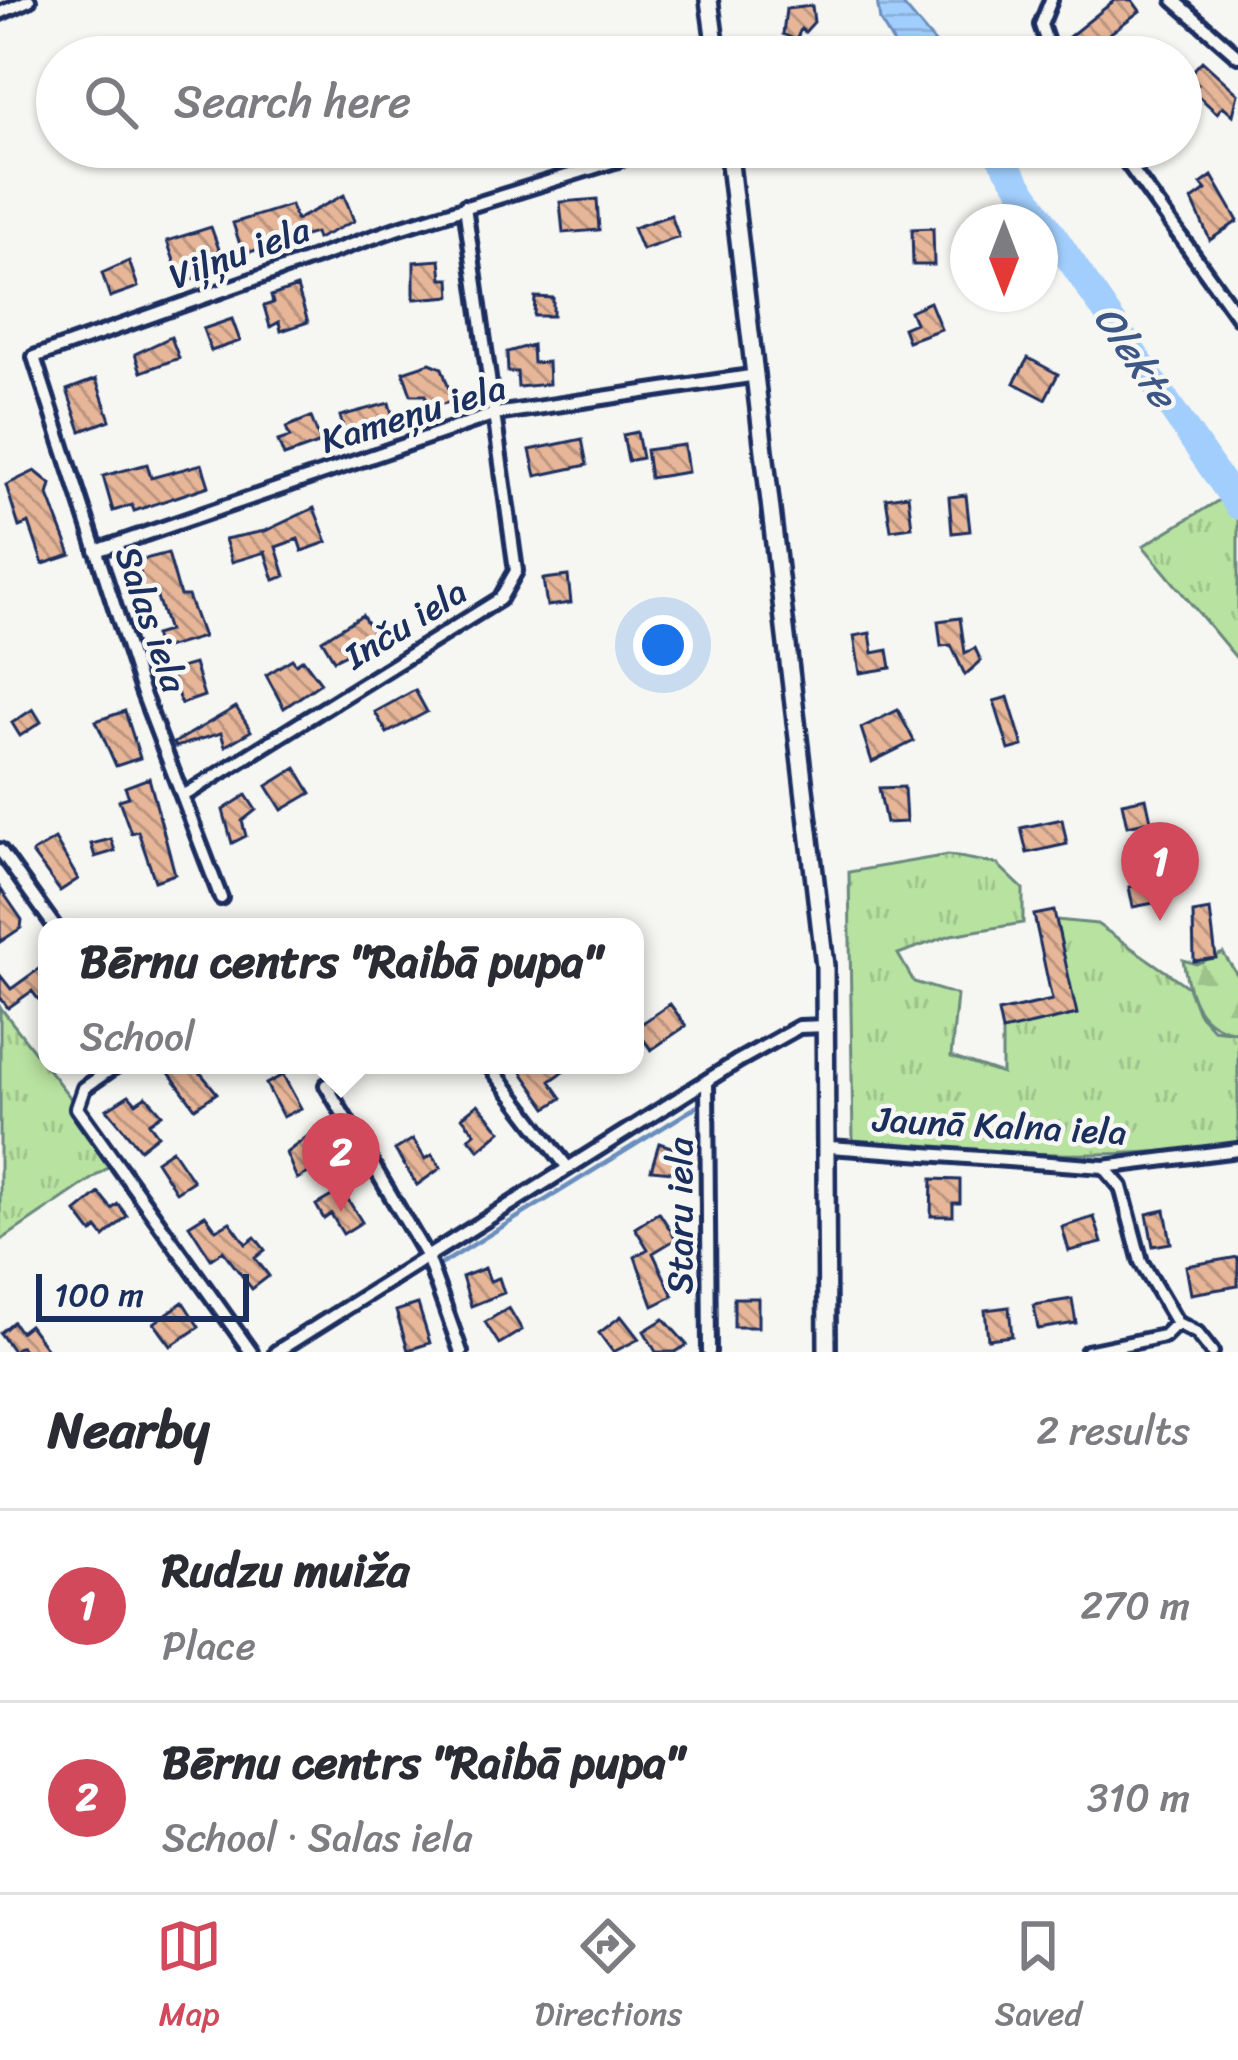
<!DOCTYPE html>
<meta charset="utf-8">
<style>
:root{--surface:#fff;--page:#f2f2f3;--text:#2b2b33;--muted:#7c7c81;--line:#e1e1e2;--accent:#d1495b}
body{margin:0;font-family:Sriracha,sans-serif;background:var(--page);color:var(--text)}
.compass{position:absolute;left:950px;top:204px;width:108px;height:108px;border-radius:50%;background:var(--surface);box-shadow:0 3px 9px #0004;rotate:180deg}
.scale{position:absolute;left:36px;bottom:30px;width:213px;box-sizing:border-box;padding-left:12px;border:6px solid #1b2f5e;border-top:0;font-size:33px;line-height:42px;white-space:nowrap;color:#1b2f5e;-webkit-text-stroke:9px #f6f6f2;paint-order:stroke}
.you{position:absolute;left:663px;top:645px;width:42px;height:42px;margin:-30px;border:9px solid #fff;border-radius:50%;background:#1a73e8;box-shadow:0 0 0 18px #1a73e833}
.badge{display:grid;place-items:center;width:78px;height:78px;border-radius:50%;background:var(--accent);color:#fff;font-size:39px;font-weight:700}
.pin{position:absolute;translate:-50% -99px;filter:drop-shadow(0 3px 6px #0008)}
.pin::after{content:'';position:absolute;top:63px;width:42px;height:36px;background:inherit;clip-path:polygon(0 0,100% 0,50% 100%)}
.popup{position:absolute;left:38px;top:918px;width:606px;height:156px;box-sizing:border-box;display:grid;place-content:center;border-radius:24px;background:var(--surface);filter:drop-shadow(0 3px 9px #0005);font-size:39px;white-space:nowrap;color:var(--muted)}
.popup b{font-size:45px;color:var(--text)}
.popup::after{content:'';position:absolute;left:50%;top:100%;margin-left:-24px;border:24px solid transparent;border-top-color:var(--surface)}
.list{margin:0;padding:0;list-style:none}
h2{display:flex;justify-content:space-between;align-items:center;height:156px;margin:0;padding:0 48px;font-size:51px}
h2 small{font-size:39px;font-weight:400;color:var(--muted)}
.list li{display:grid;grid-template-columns:78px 1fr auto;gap:36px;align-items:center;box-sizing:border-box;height:192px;padding:0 48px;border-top:3px solid var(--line)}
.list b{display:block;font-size:45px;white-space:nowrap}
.list p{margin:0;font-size:39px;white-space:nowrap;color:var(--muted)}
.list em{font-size:39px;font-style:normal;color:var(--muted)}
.icon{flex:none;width:66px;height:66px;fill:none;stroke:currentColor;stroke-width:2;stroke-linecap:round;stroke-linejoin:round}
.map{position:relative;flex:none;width:1238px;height:1352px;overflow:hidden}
.search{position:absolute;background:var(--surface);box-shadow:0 3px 9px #0004;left:36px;right:36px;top:36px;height:132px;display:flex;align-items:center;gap:30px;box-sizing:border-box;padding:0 42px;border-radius:66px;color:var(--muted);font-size:45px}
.sheet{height:540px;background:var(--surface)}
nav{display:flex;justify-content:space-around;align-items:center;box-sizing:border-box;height:168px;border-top:3px solid var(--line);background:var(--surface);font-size:33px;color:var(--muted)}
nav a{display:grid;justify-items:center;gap:6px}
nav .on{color:var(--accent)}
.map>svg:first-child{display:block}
.grass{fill:url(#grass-tufts);stroke:#6a887e;stroke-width:3}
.forest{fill:url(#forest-firs);stroke:#6a887e;stroke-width:3}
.water{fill:url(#water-rules);stroke:#6b8ebd;stroke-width:3}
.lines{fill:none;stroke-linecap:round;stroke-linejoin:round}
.stream{stroke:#6b8ebd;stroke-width:4.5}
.river{stroke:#a1cefc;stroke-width:27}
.building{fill:url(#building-back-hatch);stroke:#1b2f5e;stroke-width:3}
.minor-casing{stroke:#1b2f5e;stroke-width:20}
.secondary-casing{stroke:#1b2f5e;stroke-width:24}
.minor{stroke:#f6f6f2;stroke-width:10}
.secondary{stroke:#f6f6f2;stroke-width:15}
.labels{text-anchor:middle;stroke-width:9;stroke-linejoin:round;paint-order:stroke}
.street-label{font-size:36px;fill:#1b2f5e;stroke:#f6f6f2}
.water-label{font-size:39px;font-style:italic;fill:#3c5786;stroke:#f6f6f2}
</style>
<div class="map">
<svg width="1238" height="1352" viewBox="0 0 1238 1352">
<defs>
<pattern id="grass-tufts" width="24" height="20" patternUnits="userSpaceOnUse" patternTransform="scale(3)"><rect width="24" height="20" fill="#b8e29f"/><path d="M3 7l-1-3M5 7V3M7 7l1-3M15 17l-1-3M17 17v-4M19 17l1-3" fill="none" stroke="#9ec28b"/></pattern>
<pattern id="forest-firs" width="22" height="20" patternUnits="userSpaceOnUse" patternTransform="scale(3)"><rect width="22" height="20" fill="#b8e29f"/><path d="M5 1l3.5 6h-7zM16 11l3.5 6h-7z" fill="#9ec28b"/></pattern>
<pattern id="water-rules" width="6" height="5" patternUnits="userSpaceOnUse" patternTransform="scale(3)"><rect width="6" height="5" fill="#a1cefc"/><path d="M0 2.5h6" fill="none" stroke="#8ab1da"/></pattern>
<pattern id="building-back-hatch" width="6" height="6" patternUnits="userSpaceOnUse" patternTransform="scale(3)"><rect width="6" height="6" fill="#e7b698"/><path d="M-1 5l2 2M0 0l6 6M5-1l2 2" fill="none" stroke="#ba947f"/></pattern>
</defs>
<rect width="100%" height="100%" fill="#f6f6f2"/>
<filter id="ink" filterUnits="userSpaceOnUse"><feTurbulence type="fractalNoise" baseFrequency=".00833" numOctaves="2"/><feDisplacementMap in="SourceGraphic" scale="24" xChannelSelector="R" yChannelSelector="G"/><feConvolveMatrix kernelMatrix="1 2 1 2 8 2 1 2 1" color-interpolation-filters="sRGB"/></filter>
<g filter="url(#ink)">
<path class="grass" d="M1226 496 1238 513V660L1143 546Z
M948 855 997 864 1023 889V923L951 935 898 954 914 982 957 995 951 1057 1002 1074V1031L1076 1014 1056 920 1097 924 1188 987 1198 1013 1213 1029 1238 1032V1143C1105 1163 986 1152 853 1142L849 872Z
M0 1007 69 1096 109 1167 0 1241Z"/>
<path class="forest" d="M1223 953 1238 976V1032C1197 1027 1190 998 1183 960L1196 964Z"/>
<path class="water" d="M877 0H899L947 57H902L880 21Z"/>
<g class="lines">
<path class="stream" d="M1228 491 1238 485
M442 1264 701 1104"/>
<path class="river" d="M993 147 1238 506"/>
</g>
<path class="building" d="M1115 0H1132L1140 11 1079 57 1065 40Z
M812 6 814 22 805 32 801 29 796 40 783 34 786 9Z
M1202 61 1238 94 1233 115 1223 106 1217 113 1193 91 1198 85 1188 76Z
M1212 176 1238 221 1210 240 1192 200 1206 190 1201 184Z
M344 195 354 221 317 239 315 233 243 254 233 223 291 205 296 220Z
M597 199 599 230 563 233 560 202Z
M671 215 679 237 642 250 633 228Z
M211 227 225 266 182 283 167 241Z
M933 228 934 265H913L912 229Z
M440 260 442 279H450L451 296 414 299V262Z
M129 261 138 287 110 297 102 273Z
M297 287 308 322 281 331 279 322 270 327 264 306 273 303 271 296Z
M535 297 553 298V316H534Z
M930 302 941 329 908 341 903 328 915 323 910 311Z
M232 319 240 341 211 351 203 329Z
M171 337 179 358 141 372 135 354Z
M532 345 533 363 548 362 549 384 518 387 517 372H508L507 352Z
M1028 358 1058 374 1045 399 1014 383Z
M430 363 442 368 453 401 429 408 425 395H411L403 372Z
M96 379 110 420 81 431 67 390Z
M389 403 395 424 346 438 340 416Z
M311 417 321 443 284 456 278 441 290 437 286 427Z
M637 432 642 458 628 461 623 435Z
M582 439 587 465 536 476 530 450Z
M684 445 688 472 650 478 646 450Z
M147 464 151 478 202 464 209 486 134 511 132 505 113 511 103 476Z
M35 471 51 484 48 495 71 555 43 564 29 523 19 527 6 485Z
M908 495 912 527 891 530 886 498Z
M966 495 970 531 952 533 949 497Z
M314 508 327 542 302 551 298 539 276 547 285 576 274 580 265 552 232 562 225 539 265 531Z
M168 553 180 596H188L203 637 159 650 154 635 168 631 155 591 138 595 133 578 141 576 137 561Z
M568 576 571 603 547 606 543 579Z
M362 615 377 639 334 660 322 640Z
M960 618 965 653 975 648 981 661 965 675 951 645 941 646 938 621Z
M870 633 873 653 888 650 891 668 860 673 854 636Z
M292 659 296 664 303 659 321 683 284 708 266 675Z
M194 664 204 696 181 704 170 671Z
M415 690 427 712 387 733 375 712Z
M1008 697 1023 746 1009 750 994 701Z
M236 707 251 731 225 746 221 733 176 747 174 743Z
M33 709 41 722 20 736 12 723Z
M898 710 914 741 872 762 861 728Z
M125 711 140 758 116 766 96 721Z
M296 768 311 793 282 810 267 786Z
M149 778 175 874 155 881 138 831 131 833 119 800 129 797 125 787Z
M904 787 906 822 886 823 879 788Z
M246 795 256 810 242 821 246 836 232 843 223 810Z
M1146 798 1151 821 1127 826 1122 803Z
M1062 819 1067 844 1027 853 1021 828Z
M55 839 78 879 60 891 32 853Z
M111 839 115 851 95 857 91 844Z
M1155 882 1159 902 1133 907 1129 887Z
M0 888 22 920 21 928 0 942Z
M1210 910 1216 958 1194 961 1193 913Z
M1054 911 1077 1014 1002 1031 998 1012 1052 1000 1034 915Z
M47 963V992L38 999 32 991 8 1008 0 997V975L11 989Z
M670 1004 686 1026 651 1050 635 1028Z
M174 1065H194L217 1093 195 1108 167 1070Z
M517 1065H573L550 1081 562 1098 547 1108Z
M283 1075 301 1108 283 1117 266 1084Z
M129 1095 136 1103 146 1096 162 1114 149 1123 158 1135 140 1149 107 1109Z
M478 1104 501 1131 479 1150 469 1138 475 1133 462 1117Z
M317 1129 333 1160 297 1179 286 1153Z
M413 1139 425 1159 432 1155 441 1168 417 1185 395 1150Z
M659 1143 689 1153 682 1173 651 1170Z
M172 1150 193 1181 176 1192 156 1161Z
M932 1179 960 1180V1203H953V1216H931Z
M342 1190 362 1222 343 1234 331 1214 324 1219 316 1205Z
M99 1193 112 1209 118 1204 127 1216 104 1237 97 1228 92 1233 76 1212Z
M1165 1210 1171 1243 1153 1246 1147 1214Z
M659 1212 676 1239 653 1253 673 1296 653 1306 635 1257 648 1249 635 1228Z
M205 1215 216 1230 230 1222 246 1244 255 1237 265 1250 255 1258 269 1276 252 1289 223 1251 211 1259 189 1225Z
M1094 1217 1102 1243 1069 1251 1062 1227Z
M1238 1257V1286L1191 1294 1186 1266Z
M485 1268 490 1281 499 1278 504 1293 471 1306 462 1277Z
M734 1298H758V1327H734Z
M1072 1299 1076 1323 1038 1329 1034 1305Z
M183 1302 199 1327 171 1346 154 1323Z
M418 1304 430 1343 408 1350 396 1311Z
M1009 1307 1012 1336 988 1339 985 1310Z
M509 1308 522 1330 499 1344 485 1322Z
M621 1316 639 1339 613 1352 599 1333Z
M664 1319 687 1345 675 1352H656L644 1331Z
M13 1322 20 1332 29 1325 49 1352H25L20 1346 13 1351 0 1333Z"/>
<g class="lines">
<defs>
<path id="minor" d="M1051 0 1041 25 1052 57
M1174 0 1238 56
M0 13 29 0
M1116 147 1238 317
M96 551 495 414 757 375
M185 795 500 599 516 571 465 206
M0 850 55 927
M221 898 142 691 34 357 396 229 660 147
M117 1065 84 1088 77 1108 251 1352
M489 1065 568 1168
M707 1081 709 1352
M326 1085 427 1257 461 1352
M830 1147 1104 1167 1238 1150
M1104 1167 1121 1187 1141 1262 1177 1323 1197 1333 1212 1352
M276 1352 738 1061 799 1027 827 1026
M1087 1352 1164 1336 1177 1323"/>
<path id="secondary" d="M709 0 717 57
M728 147 825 966 827 1352"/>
</defs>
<use href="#minor" class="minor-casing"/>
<use href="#secondary" class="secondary-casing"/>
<use href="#minor" class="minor"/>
<use href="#secondary" class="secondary"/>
</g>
</g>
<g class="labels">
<g class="street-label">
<text transform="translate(239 252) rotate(-20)" y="13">Viļņu iela</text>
<text transform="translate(413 413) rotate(-17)" y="13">Kameņu iela</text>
<text transform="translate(152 619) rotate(71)" y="13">Salas iela</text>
<text transform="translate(405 623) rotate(-32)" y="13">Inču iela</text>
<text transform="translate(1000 1125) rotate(3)" y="13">Jaunā Kalna iela</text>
<text transform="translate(679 1216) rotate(-90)" y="13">Staru iela</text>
</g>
<g class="water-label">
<text transform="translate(1136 356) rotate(56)" y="14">Olekte</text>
</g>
</g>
</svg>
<svg class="compass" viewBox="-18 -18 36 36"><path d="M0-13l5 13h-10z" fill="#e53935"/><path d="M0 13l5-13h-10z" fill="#7c7c81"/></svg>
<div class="scale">100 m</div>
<div class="you"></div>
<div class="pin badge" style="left:1160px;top:921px">1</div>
<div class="pin badge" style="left:341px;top:1212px">2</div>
<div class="popup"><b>Bērnu centrs &quot;Raibā pupa&quot;</b>School</div>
<div class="search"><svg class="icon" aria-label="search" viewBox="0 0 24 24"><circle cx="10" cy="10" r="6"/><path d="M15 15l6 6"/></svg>Search here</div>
</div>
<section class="sheet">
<h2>Nearby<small>2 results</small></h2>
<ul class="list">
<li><span class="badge">1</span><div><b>Rudzu muiža</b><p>Place</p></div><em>270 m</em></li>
<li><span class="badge">2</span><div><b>Bērnu centrs &quot;Raibā pupa&quot;</b><p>School · Salas iela</p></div><em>310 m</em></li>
</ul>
</section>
<nav>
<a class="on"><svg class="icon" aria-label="map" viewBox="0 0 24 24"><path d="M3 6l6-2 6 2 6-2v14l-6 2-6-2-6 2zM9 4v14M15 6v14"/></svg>Map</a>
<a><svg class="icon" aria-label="directions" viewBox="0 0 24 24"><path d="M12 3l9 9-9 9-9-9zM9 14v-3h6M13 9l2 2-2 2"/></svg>Directions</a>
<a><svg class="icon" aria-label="saved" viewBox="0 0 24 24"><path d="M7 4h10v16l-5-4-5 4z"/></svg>Saved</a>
</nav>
